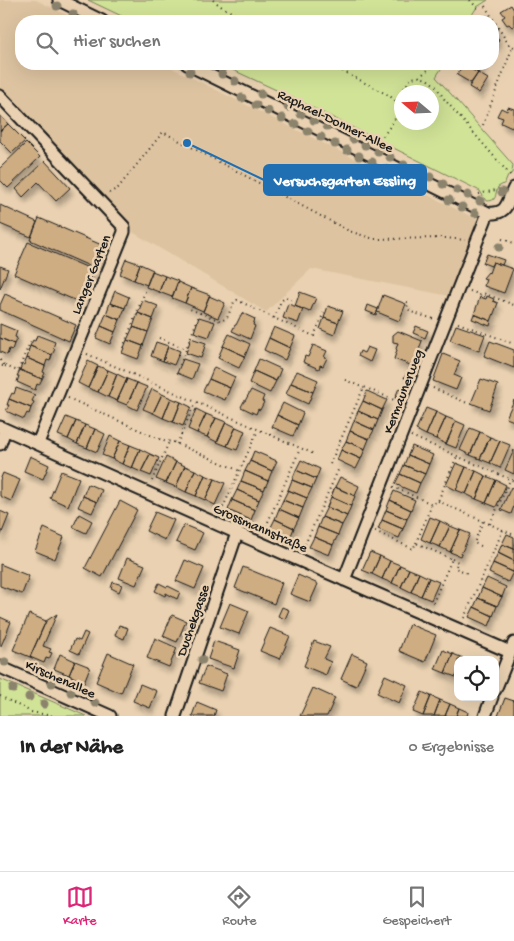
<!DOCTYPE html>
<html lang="de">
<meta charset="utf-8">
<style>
:root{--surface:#fff;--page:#f6f6f6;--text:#222;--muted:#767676;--line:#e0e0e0;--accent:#db2777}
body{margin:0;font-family:"Gochi Hand",sans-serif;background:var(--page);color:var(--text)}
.controls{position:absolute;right:15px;bottom:15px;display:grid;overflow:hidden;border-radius:10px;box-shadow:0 5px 20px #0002}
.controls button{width:45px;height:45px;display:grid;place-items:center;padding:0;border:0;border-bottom:1px solid var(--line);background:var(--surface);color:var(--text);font:25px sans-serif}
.compass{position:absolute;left:394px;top:85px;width:45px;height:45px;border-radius:50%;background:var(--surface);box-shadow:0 5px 20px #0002;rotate:289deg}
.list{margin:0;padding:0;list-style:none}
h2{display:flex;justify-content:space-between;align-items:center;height:65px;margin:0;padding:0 20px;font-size:21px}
h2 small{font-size:16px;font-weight:400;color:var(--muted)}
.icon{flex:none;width:28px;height:28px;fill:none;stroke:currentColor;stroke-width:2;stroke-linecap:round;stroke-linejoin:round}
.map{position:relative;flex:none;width:514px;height:716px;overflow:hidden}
.search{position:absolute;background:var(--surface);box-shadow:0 5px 20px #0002;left:15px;right:15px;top:15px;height:55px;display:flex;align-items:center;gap:12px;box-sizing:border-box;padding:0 18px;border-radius:20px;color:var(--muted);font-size:19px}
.sheet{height:155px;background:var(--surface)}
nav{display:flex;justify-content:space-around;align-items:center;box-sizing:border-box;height:70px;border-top:1px solid var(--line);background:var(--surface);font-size:14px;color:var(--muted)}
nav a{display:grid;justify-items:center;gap:2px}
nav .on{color:var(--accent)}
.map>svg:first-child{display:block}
.built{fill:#ddc3a0}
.green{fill:#d1e397;stroke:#76805a;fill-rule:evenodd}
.building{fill:#cead83;stroke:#1c1c1c;filter:url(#shadow)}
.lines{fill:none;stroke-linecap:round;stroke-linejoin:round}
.minor-casing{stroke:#1c1c1c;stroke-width:15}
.path{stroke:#1c1c1c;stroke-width:2;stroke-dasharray:1 4;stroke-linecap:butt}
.minor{stroke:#e9d1b1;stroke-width:11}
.tree{fill:#8c836d}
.labels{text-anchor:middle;stroke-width:5;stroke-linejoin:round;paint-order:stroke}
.street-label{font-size:14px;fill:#1c1c1c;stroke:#e9d1b1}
.leader{fill:none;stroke:#1f6fb2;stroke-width:2}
.callout-dot{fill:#1f6fb2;stroke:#e9d1b1;stroke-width:2}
.callout{fill:#1f6fb2;stroke:#1f6fb2;stroke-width:2}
.callout-label{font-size:15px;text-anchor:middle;font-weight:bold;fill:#fff}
</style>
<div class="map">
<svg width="514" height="716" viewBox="0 0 514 716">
<defs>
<filter id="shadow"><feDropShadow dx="3" dy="5.5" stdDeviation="2.5" flood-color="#0004"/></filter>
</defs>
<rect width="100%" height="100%" fill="#e9d1b1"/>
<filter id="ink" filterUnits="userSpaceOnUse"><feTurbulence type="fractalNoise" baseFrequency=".02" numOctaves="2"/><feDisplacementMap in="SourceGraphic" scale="10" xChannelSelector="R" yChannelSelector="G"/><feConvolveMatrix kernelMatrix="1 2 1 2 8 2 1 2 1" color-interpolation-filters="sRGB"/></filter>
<g filter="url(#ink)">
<path class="built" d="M0 0H36L79 21H21V64H164L480 221 450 296 311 269 266 312 131 231 132 227 0 89Z"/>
<path class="green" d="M88 0H488L477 7 468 21H132Z
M220 64H444L436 77 513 165 512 173 508 176 505 183 498 187C494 196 498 201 486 201L480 191 285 94ZM402 92H432V122H402Z
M0 679 86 716H0Z"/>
<path class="building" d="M511 5 514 10V26L512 27 509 24 507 25 502 18 505 16 501 11Z
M493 26 498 29 494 35 499 39 495 46 493 45Z
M463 64 478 73 471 83 457 75Z
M463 64H483L478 73Z
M478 73 488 79 479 93 469 87Z
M508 107 514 109V123L512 128 501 123 503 118 497 116 501 108 507 111Z
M0 115 8 124 0 131Z
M8 124 25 141 12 153 0 141V131Z
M26 143 40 157 8 188 0 180V168Z
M45 161 70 188 56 201 38 182 23 197 16 189Z
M0 205 37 222 31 237 0 224Z
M39 218 104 246 94 268 30 240Z
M28 242 93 270 79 302 14 274Z
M487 254 504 260 502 265 493 262 491 266 483 263Z
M126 259 140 264 134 280 120 274Z
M493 262 513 269 504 293 484 286 486 279 483 278 488 272 489 273Z
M140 264 153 270 147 285 134 280Z
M0 266 8 269 0 289Z
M152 271 165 276 159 292 146 287Z
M165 276 178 281 172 297 159 292Z
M178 282 191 288 185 303 172 298Z
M191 288 210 295 203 311 185 303Z
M115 291 129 297 125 308 110 303Z
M300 292 316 298 310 312 295 306Z
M5 294 76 325 69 341 0 310V305Z
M383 295 406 304 399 321 377 312Z
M209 296 225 303 218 318 203 312Z
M487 296 494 299 493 301 498 303 491 321 474 314 480 297 486 299Z
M143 300 158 306 153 319 138 313Z
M110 303 125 308 120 320 106 314Z
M288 304 303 309 298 323 283 318Z
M368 305 378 309 376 315 366 311Z
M328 306 343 311 338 323 324 318Z
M138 313 153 319 148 332 133 327Z
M242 313 255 319 253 325 255 326 250 339 232 331 235 325H236Z
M106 314 120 320 115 332 101 326Z
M474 314 491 321 490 326 472 319Z
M199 317 215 322 209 337 194 332Z
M324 318 338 323 334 335 320 329Z
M0 324 17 331 15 337 17 338 14 344 0 338Z
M456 325 485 335 479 351 450 340Z
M101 326 115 332 110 344 96 338Z
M416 326 428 331 425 338 413 333Z
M133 327 148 332 143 346 127 340Z
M274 327 295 336 290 348 269 338Z
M398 331 422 341 413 366 394 359 397 350 396 349 398 343 393 342V335Z
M229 334 250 344 245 356 223 346Z
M37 335 55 342 53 348 55 349 52 355 30 346 33 340 35 341Z
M0 338 14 344 12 350 9 349 7 355 0 352Z
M191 338 206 343 201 358 186 353Z
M269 338 290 348 285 360 264 350Z
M127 340 143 346 138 359 122 353Z
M490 341 514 350V368L484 356Z
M156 342 168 346 163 361 151 356Z
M313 345 327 351 324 357 327 358 323 366 320 365 319 369 303 362 305 356 308 357Z
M30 346 52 355 50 361 47 360 45 366 27 358 29 352H28Z
M168 346 180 351 174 365 163 361Z
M223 346 245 356 239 368 218 358Z
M367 347 375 350 370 362 358 356 360 351 364 353Z
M443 354 460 361 454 375 461 378 456 390 433 381Z
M27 358 45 366 43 372 45 373 42 379 20 370 22 364 24 365Z
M183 359 198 364 192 379 177 373Z
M259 359 281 369 276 381 254 371Z
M88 361 98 366 88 388 78 383Z
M98 366 108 370 98 392 88 388Z
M214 367 235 377 230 388 209 379Z
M20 370 42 379 39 385 37 384 35 390 17 382 19 376H17Z
M108 370 117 374 108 397 98 392Z
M254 371 276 381 270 393 249 383Z
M297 371 318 380 313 392 291 383Z
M407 372 417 376 415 382 404 378Z
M117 374 127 379 117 401 108 397Z
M127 379 137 383 127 405 117 401Z
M209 379 230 388 225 400 203 391Z
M481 379 498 385 489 410 471 403Z
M137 383 147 387 137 410 127 405Z
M291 383 313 392 308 404 286 394Z
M16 388 35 395 32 401 34 402 31 408 9 399 12 393 14 394Z
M399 388 405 391 401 401 395 398Z
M152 389 162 394 153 413 143 409Z
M251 390 264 396 262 401 264 402 260 410 258 409 256 414 241 407 244 401H245Z
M367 391 387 400 382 410 363 401Z
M162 394 171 398 163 418 153 413Z
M171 398 181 402 173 422 163 418Z
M9 399 31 408 29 414 27 413 24 419 6 411 9 405H7Z
M514 400V421L506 418Z
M363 401 382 410 378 420 358 411Z
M181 402 191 407 183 426 173 422Z
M283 403 303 413 298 425 277 415Z
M426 408 436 412 426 435 416 430Z
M196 409 206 414 197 433 188 429Z
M358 411 378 420 374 430 354 421Z
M436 412 446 417 436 439 426 435Z
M206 414 216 418 207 437 197 433Z
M277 415 298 425 293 436 272 427Z
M66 417 76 421 68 439 58 435Z
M446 417 456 421 446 444 436 439Z
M216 418 226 422 217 442 207 437Z
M76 421 85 425 77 444 68 439Z
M354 421 374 430 369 439 350 431Z
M456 421 465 425 456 448 446 444Z
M226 422 236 427 227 446 217 442Z
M85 425 95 429 87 448 77 444Z
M236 427 245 431 237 450 227 446Z
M470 428 480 432 470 455 460 450Z
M95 429 105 434 97 452 87 448Z
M350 431 369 439 365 449 346 441Z
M480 432 490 437 480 459 470 455Z
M110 436 120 441 112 459 102 455Z
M490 437 500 441 490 463 480 459Z
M120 441 130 445 122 464 112 459Z
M346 441 365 449 361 459 341 450Z
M500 441 510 445 500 468 490 463Z
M130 445 140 449 132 468 122 464Z
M412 446 433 455 429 464 408 455Z
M140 449 150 454 141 472 132 468Z
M341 450 361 459 356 469 337 460Z
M514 450V474L505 470Z
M254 451 277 461 272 471 250 461Z
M150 454 159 458 151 476 141 472Z
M408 455 429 464 425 474 404 465Z
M30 456 49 465 43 479 24 471Z
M166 457 176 462 166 483 156 479Z
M301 460 320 469 316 479 296 470Z
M250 461 272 471 268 481 245 471Z
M176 462 185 466 176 487 166 483Z
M456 463 466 467 456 490 446 485Z
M404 465 425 474 420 483 400 474Z
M185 466 195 470 186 492 176 487Z
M466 467 476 471 466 494 456 490Z
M195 470 205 475 196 496 186 492Z
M296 470 316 479 312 488 292 480Z
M61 471 79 478 68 506 50 498Z
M245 471 268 481 264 490 241 481Z
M476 471 486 476 476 499 466 494Z
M3 473 20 480 11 501 0 496V480Z
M400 474 420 483 416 493 395 484Z
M205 475 215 479 205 500 196 496Z
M486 476 496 480 486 503 476 499Z
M340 477 359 486 355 496 335 487Z
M215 479 225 483 215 505 205 500Z
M292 480 312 488 307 498 288 490Z
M496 480 506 485 496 507 486 503Z
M241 481 264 490 259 500 237 490Z
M88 484 102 490 97 502 83 496Z
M335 487 355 496 351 506 331 497Z
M511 487 514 488V506L511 514 501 510Z
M237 490 259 500 255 510 232 500Z
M288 490 307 498 303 508 283 500Z
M394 491 415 500 411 510 390 500Z
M83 496 97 502 92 513 78 507Z
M331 497 351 506 347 516 327 507Z
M232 500 255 510 251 520 228 510Z
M283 500 303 508 299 518 279 509Z
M390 500 411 510 407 519 386 510Z
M120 501 137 510 102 577 85 568Z
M327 507 347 516 342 525 322 517Z
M279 509 299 518 294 528 275 519Z
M386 510 407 519 403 529 382 520Z
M0 511 9 515 1 535H0Z
M155 512 174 520 165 540 146 531Z
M79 514 92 521 86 533 73 527Z
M322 517 342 525 338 535 318 527Z
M430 517 440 521 430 543 421 539Z
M275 519 294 528 290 538 270 529Z
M382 520 403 529 399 538 378 529Z
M440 521 450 526 440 547 430 543Z
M184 525 203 533 195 550 176 542Z
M450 526 460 530 450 552 440 547Z
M318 527 338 535 333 545 314 537Z
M44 528 64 537 55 559 35 551Z
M460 530 470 534 460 556 450 552Z
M507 534 514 537V549L502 544Z
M314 537 333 545 329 555 309 547Z
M502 544 514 549V561L498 553Z
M370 552 380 556 372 574 362 570Z
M498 553 514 561V569L513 572 493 563Z
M380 556 390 561 382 579 372 574Z
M127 558 145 565 136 585 119 578Z
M185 560 204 568 195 589 176 581Z
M390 561 400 565 392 583 382 579Z
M493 563 513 572 508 582 489 573Z
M0 564 29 576 22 594 0 586Z
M400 565 409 569 401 587 392 583Z
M243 567 282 583 274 604 235 588Z
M409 569 419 573 411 592 401 587Z
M419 573 429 578 421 596 411 592Z
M298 575 318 584 310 602 290 594Z
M429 578 439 582 431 600 421 596Z
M487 578 506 587 502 597 482 588Z
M113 582 122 585 119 592 111 588Z
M159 583 167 587 168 586 180 592 177 599 166 593 165 596 155 591Z
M482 588 502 597 497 606 478 598Z
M478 598 497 606 493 616 474 607Z
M230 603 249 611 239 634 220 627Z
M282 607 289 610 285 619 278 616Z
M474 607 493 616 489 626 469 617Z
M29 614 46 621 30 657 13 650Z
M57 614 43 646 51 649 49 652 52 653 49 659 46 658 44 663 30 657 46 621Z
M172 615 186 621 177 642 163 636Z
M0 617 11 622 1 646H0Z
M409 624 436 635 425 662 399 651Z
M119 625 128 628 124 639 115 635Z
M270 628 290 636 280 659 260 651Z
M84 632 88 634 79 654 70 650 75 639 80 641Z
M155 638 177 648 169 667 147 658Z
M214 641 240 650 234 668 208 659Z
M314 641 330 647 324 659 331 662 326 675 304 666Z
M443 650 453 654 445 673 435 669Z
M108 653 133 664 121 693 96 682Z
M60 654 75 661 69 675 54 669Z
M352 654 367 661 356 686 341 679Z
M453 654 463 658 462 660H458V672L456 677 445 673Z
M75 661 90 667 84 682 69 675Z
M206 666 227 674 221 691 199 683Z
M385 675 407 685 399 703 377 693Z
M140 684 157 691 150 708 133 701Z
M313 688 335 698 327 716H300Z
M422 692 431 696 423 716 413 712Z
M431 696 440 700 434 716H423Z
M505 698 514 701V716H498Z
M440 700 450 704 445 716H434Z
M197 702 216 710 214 716H192Z
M450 704 459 708 456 716H445Z
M459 708 468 712 467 716H456Z"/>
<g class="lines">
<defs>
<path id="minor" d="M59 0 102 21
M187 64 488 213C508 215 507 202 514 188
M0 96 124 227V232L38 443
M0 427 237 533 510 652
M0 444 5 430
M344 580 488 213
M0 667 110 716
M495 690 514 643
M175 716 237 533
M485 716 492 697"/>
</defs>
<use href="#minor" class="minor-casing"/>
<path class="path" d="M213 0 222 7 248 21
M470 0 479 10
M485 6 509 45 514 47
M329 64 390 96C394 100 399 104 398 110 397 120 383 135 378 143
M419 77 433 66 447 65
M396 101 411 78 419 77 427 79 435 85 445 100 511 176
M483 125 513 46
M109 193 118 188 163 132 349 231 374 239 445 238 465 240
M479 194 500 189
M502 239 514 243
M470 291 486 297
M480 295 483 293 514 305
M407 302 409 303 407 307 411 312 434 319
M200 313 221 321 227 318 234 302 237 300 274 318 314 336 324 312
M274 318 281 301 286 297 293 300
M458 323 514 344
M159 338 186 349
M123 348 146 289
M87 354 314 454
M0 360 5 366H0
M180 365 200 313 187 308
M5 366 18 371 31 340
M345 380 364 388
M433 388 467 403
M68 398 166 442 171 441 240 471
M411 436 514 481
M177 444 195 403
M330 464 364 387 401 403
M152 481 169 442
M393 487 432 504
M438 501 514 535
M221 512 258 430
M490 524 510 480
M264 531 300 449
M375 531 413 549 416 543 452 559 432 605
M416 543 432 504 438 501 457 456
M481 546 474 543 483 521
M303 549 339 468
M452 559 458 562 455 568 468 573
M464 618 503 530
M0 696 31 712 53 716"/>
<use href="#minor" class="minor"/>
</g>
<g class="tree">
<circle cx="57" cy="6" r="4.5"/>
<circle cx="73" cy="14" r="4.5"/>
<circle cx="190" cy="72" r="4.5"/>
<circle cx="222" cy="74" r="4.5"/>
<circle cx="235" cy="81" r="4.5"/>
<circle cx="261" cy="94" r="4.5"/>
<circle cx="242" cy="98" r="4.5"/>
<circle cx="256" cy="105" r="4.5"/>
<circle cx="288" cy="107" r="4.5"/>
<circle cx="268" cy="111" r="4.5"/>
<circle cx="301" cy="114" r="4.5"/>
<circle cx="282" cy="118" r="4.5"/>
<circle cx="314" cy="120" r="4.5"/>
<circle cx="295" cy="124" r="4.5"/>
<circle cx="327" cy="126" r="4.5"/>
<circle cx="308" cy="131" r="4.5"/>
<circle cx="321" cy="137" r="4.5"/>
<circle cx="353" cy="139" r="4.5"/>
<circle cx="335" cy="144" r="4.5"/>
<circle cx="365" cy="145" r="4.5"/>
<circle cx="347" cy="150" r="4.5"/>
<circle cx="378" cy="152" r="4.5"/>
<circle cx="359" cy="156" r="4.5"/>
<circle cx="390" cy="157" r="4.5"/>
<circle cx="372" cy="162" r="4.5"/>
<circle cx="404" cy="165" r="4.5"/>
<circle cx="385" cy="169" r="4.5"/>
<circle cx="430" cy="177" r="4.5"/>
<circle cx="443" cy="184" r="4.5"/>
<circle cx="457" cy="190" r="4.5"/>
<circle cx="502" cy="192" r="4.5"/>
<circle cx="468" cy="195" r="4.5"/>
<circle cx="449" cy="200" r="4.5"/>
<circle cx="480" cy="201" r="4.5"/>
<circle cx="462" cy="207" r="4.5"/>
<circle cx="475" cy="213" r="4.5"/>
<circle cx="499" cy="247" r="4.5"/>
<circle cx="202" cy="660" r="4.5"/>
<circle cx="5" cy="662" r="4.5"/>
<circle cx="52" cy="683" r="4.5"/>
<circle cx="13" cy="689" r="4.5"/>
<circle cx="71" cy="692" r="4.5"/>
<circle cx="29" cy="697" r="4.5"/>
<circle cx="95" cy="703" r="4.5"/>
<circle cx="44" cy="704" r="4.5"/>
</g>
</g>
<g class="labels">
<g class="street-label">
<text transform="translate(336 120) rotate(26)" y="5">Raphael-Donner-Allee</text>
<text transform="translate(90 274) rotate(-68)" y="5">Langer Garten</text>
<text transform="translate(402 391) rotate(-69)" y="5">Kermaunerweg</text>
<text transform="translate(261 527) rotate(24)" y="5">Grossmannstraße</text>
<text transform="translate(192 620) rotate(-71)" y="5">Duchekgasse</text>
<text transform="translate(61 678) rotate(24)" y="5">Kirschenallee</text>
</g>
</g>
<path class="leader" d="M187 143L264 180"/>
<circle class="callout-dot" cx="187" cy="143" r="5"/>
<rect class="callout" x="264" y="165" width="162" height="30" rx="5"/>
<g class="callout-label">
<text x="345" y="185">Versuchsgarten Essling</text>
</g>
</svg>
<div class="controls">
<button><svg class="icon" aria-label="locate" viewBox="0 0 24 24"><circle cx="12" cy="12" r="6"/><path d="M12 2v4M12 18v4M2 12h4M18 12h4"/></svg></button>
</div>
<svg class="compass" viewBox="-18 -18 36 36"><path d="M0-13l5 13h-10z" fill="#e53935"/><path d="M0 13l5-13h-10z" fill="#767676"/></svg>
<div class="search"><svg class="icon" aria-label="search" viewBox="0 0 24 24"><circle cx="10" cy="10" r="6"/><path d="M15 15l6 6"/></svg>Hier suchen</div>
</div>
<section class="sheet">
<h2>In der Nähe<small>0 Ergebnisse</small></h2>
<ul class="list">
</ul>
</section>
<nav>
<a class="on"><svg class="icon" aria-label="map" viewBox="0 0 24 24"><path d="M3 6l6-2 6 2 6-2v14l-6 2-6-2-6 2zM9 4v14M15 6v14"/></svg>Karte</a>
<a><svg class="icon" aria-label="directions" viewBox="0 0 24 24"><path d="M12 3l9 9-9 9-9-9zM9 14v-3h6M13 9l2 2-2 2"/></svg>Route</a>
<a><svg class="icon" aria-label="saved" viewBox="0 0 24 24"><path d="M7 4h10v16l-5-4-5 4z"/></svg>Gespeichert</a>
</nav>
